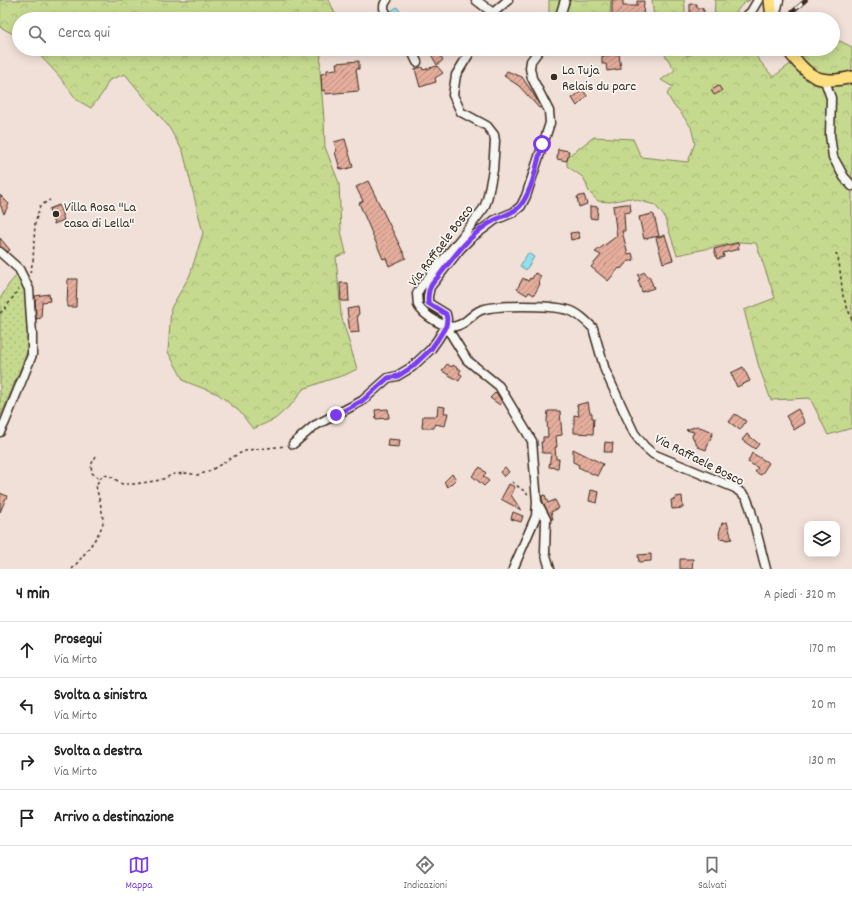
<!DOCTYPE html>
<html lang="it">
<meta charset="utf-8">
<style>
:root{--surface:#fff;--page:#f6f6f6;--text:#222;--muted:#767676;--line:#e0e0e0;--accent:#7c3aed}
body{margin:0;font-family:Dekko,sans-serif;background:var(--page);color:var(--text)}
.controls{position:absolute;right:12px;bottom:12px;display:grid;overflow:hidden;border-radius:8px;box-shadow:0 2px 10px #0003}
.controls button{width:36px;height:36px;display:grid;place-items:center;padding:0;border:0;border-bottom:1px solid var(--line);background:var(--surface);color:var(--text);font:20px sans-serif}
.stop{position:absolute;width:12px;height:12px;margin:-9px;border:3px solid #7c3aed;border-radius:50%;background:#fff}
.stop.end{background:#7c3aed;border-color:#fff;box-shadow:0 1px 4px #0008}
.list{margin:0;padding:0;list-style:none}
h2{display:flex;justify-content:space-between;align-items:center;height:52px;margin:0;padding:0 16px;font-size:17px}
h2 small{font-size:13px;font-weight:400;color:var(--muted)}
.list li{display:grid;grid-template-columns:26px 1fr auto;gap:12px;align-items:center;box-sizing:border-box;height:56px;padding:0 16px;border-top:1px solid var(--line)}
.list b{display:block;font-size:15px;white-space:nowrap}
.list p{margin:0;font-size:13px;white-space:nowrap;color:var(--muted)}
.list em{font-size:13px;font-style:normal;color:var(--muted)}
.icon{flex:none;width:22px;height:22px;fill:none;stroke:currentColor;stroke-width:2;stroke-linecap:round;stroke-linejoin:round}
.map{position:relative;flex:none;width:852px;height:569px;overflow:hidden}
.search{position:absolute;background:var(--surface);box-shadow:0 2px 10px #0003;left:12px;right:12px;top:12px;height:44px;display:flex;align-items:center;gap:10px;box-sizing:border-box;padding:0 14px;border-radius:22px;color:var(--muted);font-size:15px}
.sheet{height:276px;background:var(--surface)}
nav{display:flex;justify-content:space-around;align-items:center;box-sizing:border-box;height:56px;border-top:1px solid var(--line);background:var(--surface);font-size:11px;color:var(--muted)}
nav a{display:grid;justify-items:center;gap:2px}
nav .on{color:var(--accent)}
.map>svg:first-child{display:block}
.grass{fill:url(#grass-dots);stroke:#808256}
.forest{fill:url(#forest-crowns);stroke:#808256}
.water{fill:#92dff1;stroke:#6f979d}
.building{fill:url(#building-hatch);stroke:#3b2a1e}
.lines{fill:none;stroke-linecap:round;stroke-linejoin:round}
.minor-casing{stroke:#3b2a1e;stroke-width:11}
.major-casing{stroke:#3b2a1e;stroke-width:14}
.path{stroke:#3b2a1e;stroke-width:1.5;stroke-dasharray:3 3;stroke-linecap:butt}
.minor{stroke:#f6f6f2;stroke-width:8}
.major{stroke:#fddf80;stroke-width:11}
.rail-casing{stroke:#3b2a1e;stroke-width:4}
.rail{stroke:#f6f6f2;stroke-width:2.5;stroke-dasharray:8;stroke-linecap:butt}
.route{stroke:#7c3aed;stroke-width:5}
.poi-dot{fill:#3b2a1e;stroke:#f6f6f2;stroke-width:1.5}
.labels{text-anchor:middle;stroke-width:3.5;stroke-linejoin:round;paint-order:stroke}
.poi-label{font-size:14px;fill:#3b2a1e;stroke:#f6f6f2;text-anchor:start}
.street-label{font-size:14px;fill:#3b2a1e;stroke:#f6f6f2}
</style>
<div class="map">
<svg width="852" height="569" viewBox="0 0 852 569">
<defs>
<pattern id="grass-dots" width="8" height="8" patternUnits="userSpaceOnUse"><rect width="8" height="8" fill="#c5da8f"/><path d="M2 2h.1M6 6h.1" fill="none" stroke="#aabb7b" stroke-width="1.8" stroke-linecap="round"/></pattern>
<pattern id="forest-crowns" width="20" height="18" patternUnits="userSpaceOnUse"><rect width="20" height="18" fill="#c5da8f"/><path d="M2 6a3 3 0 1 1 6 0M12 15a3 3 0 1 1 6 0" fill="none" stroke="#aabb7b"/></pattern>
<pattern id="building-hatch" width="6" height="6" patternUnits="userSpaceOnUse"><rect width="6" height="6" fill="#e5ad9c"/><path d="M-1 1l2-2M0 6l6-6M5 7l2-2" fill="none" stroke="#bb8d7f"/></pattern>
</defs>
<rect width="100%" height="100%" fill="#f1e0d8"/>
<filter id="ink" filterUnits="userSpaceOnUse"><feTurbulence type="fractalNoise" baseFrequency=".025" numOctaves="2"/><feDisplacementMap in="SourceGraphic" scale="8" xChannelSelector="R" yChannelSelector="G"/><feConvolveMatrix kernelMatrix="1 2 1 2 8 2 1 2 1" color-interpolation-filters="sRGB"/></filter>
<g filter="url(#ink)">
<path class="grass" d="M17 275 25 286 28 325V350L0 418V299L9 284Z"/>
<path class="forest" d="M0 0H329L336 16 329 19H19V37L0 27Z
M549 0H611L610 14 585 19H549Z
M652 0H684L685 7V19H654Z
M715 0H750C742 3 735 11 735 19H714Z
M840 41 852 47V428L828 435 810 398 771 400 759 367 744 310 775 298 756 243 739 242 677 255 664 216 655 205 629 198 610 202 598 201 589 192 584 178 567 166V157L594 137 633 139 641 157 688 162 695 143 691 127 678 109 674 106 667 94 673 87 661 80 675 70 663 52 684 49 687 56 704 49H750L773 77 800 57 820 49H833V44Z
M34 49H321L320 70 324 120 325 147 339 183 341 231 346 253 336 257 341 315 357 369 345 375 325 381 303 389 293 403 275 419 253 429 240 412 218 394 184 381 168 352 171 308 190 275 203 233 183 151 168 126 125 74 109 80 102 94 91 108 77 100 59 76Z"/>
<path class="water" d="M397 7 405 19H397L391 11Z
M528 253 534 257 526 270 520 266Z"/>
<path class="building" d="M612 0H623V6H637V1H644L643 19H612Z
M690 4H697V8H703L702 10H704V19H690Z
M428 49H435L443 60 437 65Z
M619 54 621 69 607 71 606 64H602V56Z
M359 61V69H356L359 91 325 94V90L322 91 321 74 327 73V70L337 69 336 63Z
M437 66 443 73 435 78 436 82 420 87 415 69 422 67 423 70Z
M507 71 522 77 534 95 541 107 539 108 519 86 504 76Z
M719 86 722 91 714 95 711 90Z
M583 90 587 96 577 106 572 98Z
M345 139 353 167 342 170V168L340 169 335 152 337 151 334 142Z
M558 149 569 151 567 161 557 159Z
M368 181 406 258 389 266 386 258 383 259 359 203 363 201 356 187Z
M0 195 9 204 4 214 0 204Z
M584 195 587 204 579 207 577 197Z
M625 204H630L631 212 624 213 625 231H622L628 254 632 253 634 260 627 262 621 269 619 268 608 281 591 267 601 255 595 252 617 236 613 206Z
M59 205 64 220 54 224 49 209Z
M590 206 598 207 597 219 590 218Z
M652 214 654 215 659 236 644 239 639 217Z
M578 232 580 238 571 240 570 233Z
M665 235 673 260 663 263 656 238Z
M0 238 10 250 8 252 0 247Z
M738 243 739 249 723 253 724 257 717 259 714 249Z
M645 272 647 277 649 276 654 288 642 292 638 280H640L638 275Z
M535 273 541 276 538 282 540 284 534 295 529 292 527 295 517 289 523 278 528 281 530 278 532 279Z
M68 279H77L76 307H67Z
M340 283H348L349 301H341Z
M49 294 50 301 42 302 41 318 36 319 35 296Z
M358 307 359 314 357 315 359 332 350 333 347 309Z
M447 364 452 367 453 365 461 370 459 373 462 375 459 381 442 371Z
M743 367 750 381 737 387 731 373Z
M496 392 502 402 500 405 490 398Z
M588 402 590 413H592V418H594L593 434 574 433V415L579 416 577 405Z
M438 406 445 407 444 413H448L445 426 435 424 434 428H422L423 416H437Z
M388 409 389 418 376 419 375 410Z
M798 409 805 423 794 430 786 416Z
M548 411H560L562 435 556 436 557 447H555L556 459H559L558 468 549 467 551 453H542L541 442H543V437H548L547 420Z
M735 414 746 421 740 430 729 422Z
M697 426 713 432 706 450 698 447 692 436 694 432 686 430Z
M747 434 759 444 755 449 742 440Z
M388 439 400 440 399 447 387 446Z
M605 442 613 443 612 452H604Z
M573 449 603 464 597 476 578 467 579 465 573 462Z
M752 453 769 463 761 475 755 472 758 468 748 462Z
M480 467 486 473 483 476 489 481 484 486 472 476Z
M505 467 509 472 504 477 500 472Z
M452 474 456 479 448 487 444 482Z
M509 484 515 487 511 495 521 510 501 499Z
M591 490 599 492 597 503 589 501Z
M0 493 7 496 0 512Z
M545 495 548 503 555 500 559 508 551 512 553 519H551L542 500V496Z
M682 496 683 508 672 509 671 500 676 499 675 497Z
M513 512 523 516 521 522 511 519Z
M727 522 732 539 726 540 725 538 720 539 719 534 722 523Z
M651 554V561L639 562 638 555Z
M680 559H693L692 569H680Z"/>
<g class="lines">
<defs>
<path id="minor" d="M387 0C381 7 385 12 390 19
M476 0 493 13
M771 16 776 13 779 0
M490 19 493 13 508 0
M559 19 565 0
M743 19 751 12 758 0
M411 49 417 62
M472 49 456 75 453 95 461 112 487 126 494 135 495 141 493 170 487 200 484 208 462 237 420 288 417 294 418 305C423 315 445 329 456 326 466 324 471 315 479 311 494 304 551 305 568 310 577 312 586 321 593 328L605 370 634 433 644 446 653 454 735 488 746 497 750 507 766 569
M825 81 831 98 830 135 833 157 844 177 852 186
M0 252 19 269 29 289 32 334V355L5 422 0 432
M446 326 467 360 499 386 532 441 537 502 536 516 513 569
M293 444 314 426 362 401 388 378 397 376 412 367 431 349 438 339 446 326 447 319 446 314 428 303V296L430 287 460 249 471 238 495 220 514 212 521 206 526 196 550 123 549 111 532 78 530 68 531 61 540 49
M537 502 546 519 545 552 550 569"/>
<path id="major" d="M770 0 772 19
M787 49C808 76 817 86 852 77"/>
</defs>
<use href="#minor" class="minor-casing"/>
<use href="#major" class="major-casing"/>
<path class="path" d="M836 253 839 262 843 296 852 320
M30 273 33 261 35 223 40 206 50 200
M0 313 4 310 19 289
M96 456 91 465 92 473 100 479
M512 482 528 494
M72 569C80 560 102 533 103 522 103 510 98 497 96 485L102 476 105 475 112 477 122 484H135L161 480 174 474 186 473 197 475 208 472 238 454 248 450 286 446"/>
<use href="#minor" class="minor"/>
<use href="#major" class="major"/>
<defs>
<path id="rail" d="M784 19 806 0"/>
</defs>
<use href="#rail" class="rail-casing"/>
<use href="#rail" class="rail"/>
</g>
</g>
<g class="lines" filter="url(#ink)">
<path class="route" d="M336 415 362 401 388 378 398 376 412 367 431 349 438 339 446 326 447 319 446 314 428 303C428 298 428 292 430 288 432 282 438 278 441 273 457 253 472 232 495 220 504 215 515 213 521 205 533 188 537 164 542 144"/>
</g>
<g class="poi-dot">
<circle cx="554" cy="77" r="4"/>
<circle cx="56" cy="214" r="4"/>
</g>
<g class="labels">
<g class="poi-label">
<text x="562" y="74">La Tuja<tspan x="562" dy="16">Relais du parc</tspan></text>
<text x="64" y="211">Villa Rosa "La<tspan x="64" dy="16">casa di Lella"</tspan></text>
</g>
<g class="street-label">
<text transform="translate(440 245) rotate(-53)" y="5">Via Raffaele Bosco</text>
<text transform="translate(700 459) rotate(27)" y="5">Via Raffaele Bosco</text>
</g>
</g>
</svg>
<div class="controls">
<button><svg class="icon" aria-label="layers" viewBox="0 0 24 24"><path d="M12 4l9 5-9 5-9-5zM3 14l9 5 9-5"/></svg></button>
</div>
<div class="stop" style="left:542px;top:144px"></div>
<div class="stop end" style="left:336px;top:415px"></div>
<div class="search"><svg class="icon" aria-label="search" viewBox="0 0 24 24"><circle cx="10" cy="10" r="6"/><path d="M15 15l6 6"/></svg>Cerca qui</div>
</div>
<section class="sheet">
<h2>4 min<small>A piedi · 320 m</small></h2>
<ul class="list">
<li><svg class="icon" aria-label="ahead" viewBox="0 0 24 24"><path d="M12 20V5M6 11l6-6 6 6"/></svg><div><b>Prosegui</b><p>Via Mirto</p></div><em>170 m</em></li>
<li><svg class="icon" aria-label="left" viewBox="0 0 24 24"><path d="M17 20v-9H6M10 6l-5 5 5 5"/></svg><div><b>Svolta a sinistra</b><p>Via Mirto</p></div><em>20 m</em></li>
<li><svg class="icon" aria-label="right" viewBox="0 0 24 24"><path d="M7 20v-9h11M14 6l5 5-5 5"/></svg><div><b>Svolta a destra</b><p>Via Mirto</p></div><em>130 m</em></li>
<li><svg class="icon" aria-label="arrive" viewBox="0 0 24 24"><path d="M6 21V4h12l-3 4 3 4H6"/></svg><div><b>Arrivo a destinazione</b></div></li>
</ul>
</section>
<nav>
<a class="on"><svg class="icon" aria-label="map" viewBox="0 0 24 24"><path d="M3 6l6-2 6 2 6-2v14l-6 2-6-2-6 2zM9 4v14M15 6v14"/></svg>Mappa</a>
<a><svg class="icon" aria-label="directions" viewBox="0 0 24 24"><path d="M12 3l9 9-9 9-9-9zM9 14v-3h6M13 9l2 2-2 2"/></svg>Indicazioni</a>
<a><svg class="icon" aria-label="saved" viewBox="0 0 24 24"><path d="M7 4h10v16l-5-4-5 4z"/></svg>Salvati</a>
</nav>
